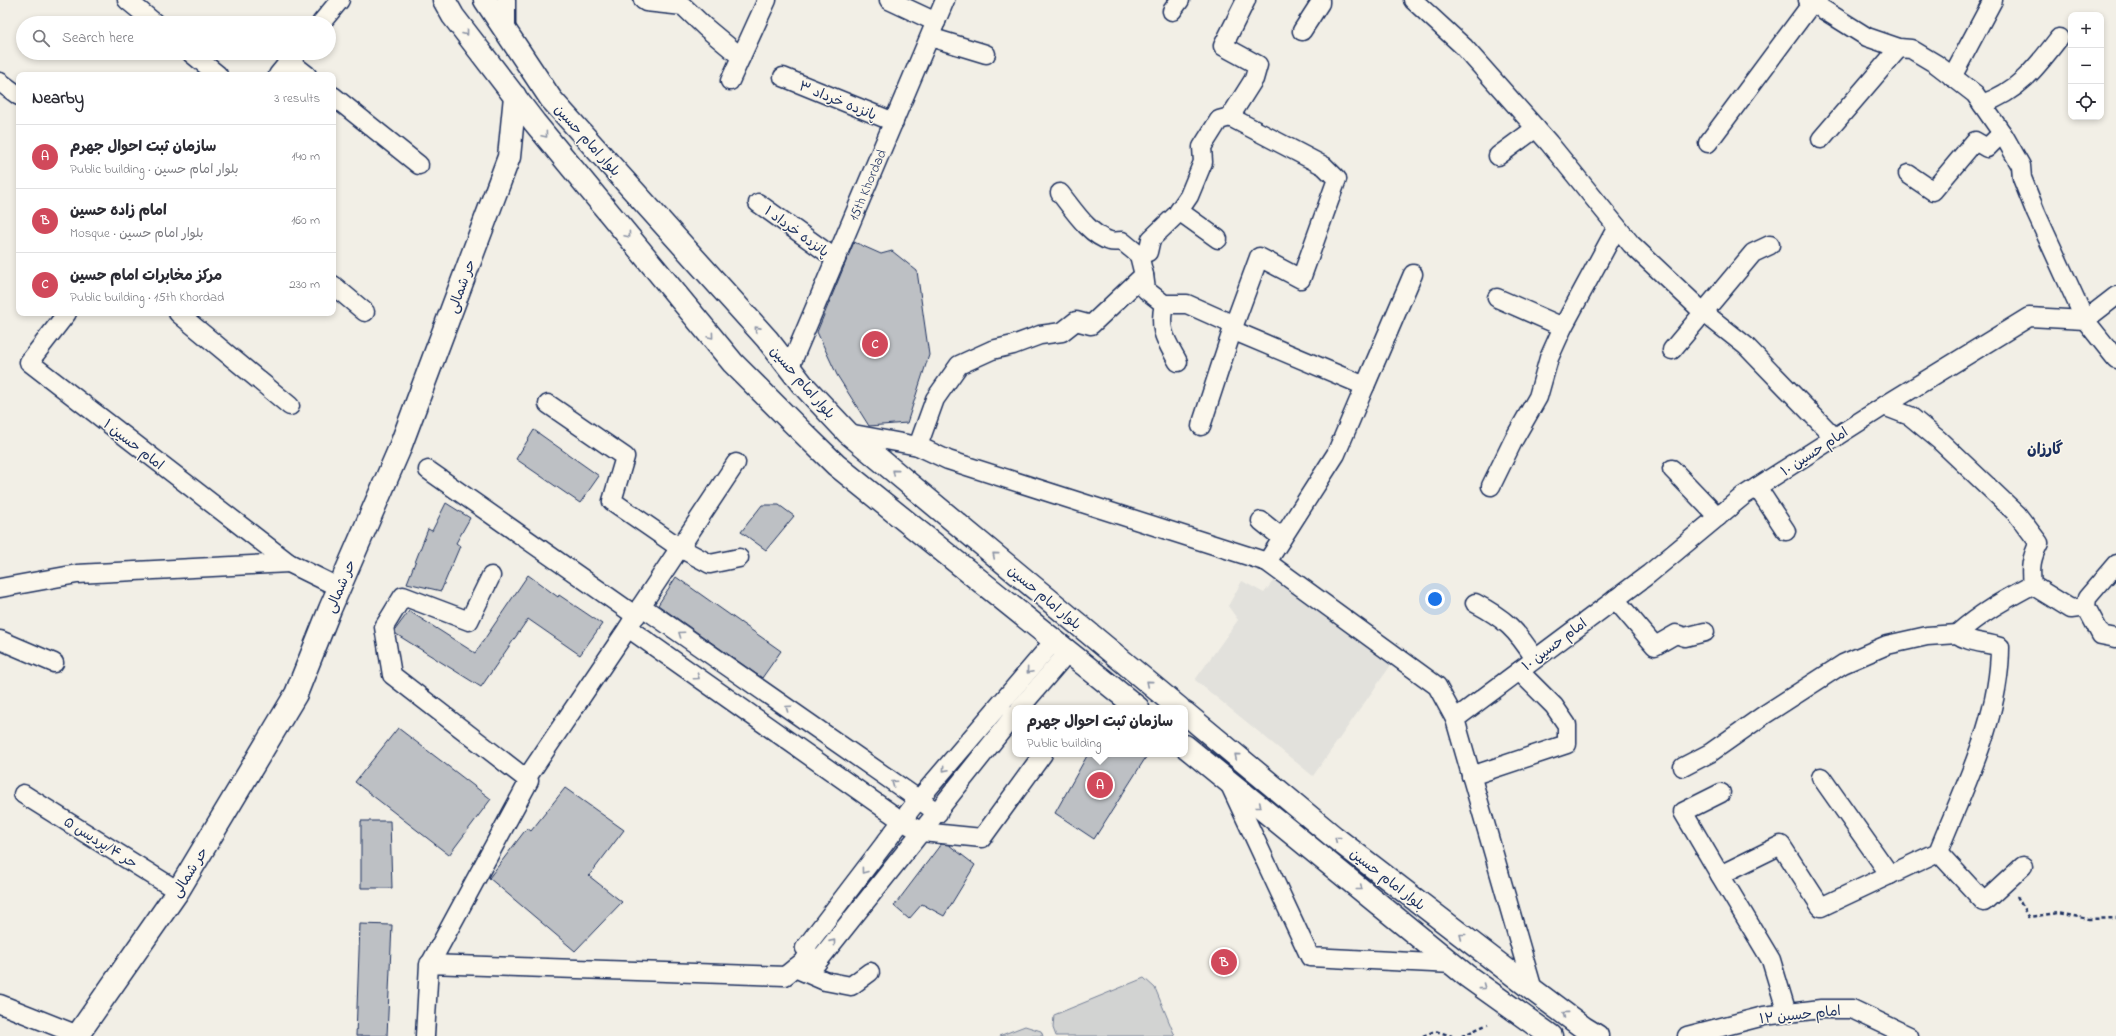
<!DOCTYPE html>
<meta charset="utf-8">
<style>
:root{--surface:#fff;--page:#f7f7f7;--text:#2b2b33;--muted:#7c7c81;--line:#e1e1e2;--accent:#d1495b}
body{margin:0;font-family:"Indie Flower","Playpen Sans Arabic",sans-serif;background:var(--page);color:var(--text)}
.controls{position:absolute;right:12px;top:12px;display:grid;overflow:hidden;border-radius:8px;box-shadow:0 2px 6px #0003}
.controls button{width:36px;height:36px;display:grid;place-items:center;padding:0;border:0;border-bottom:1px solid var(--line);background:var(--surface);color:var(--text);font:20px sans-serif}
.you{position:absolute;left:1435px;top:599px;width:14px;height:14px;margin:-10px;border:3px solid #fff;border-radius:50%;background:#1a73e8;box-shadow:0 0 0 6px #1a73e833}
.badge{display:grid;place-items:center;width:26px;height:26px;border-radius:50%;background:var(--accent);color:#fff;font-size:13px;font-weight:700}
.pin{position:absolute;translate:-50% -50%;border:2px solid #fff;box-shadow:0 1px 4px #0006}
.popup{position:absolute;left:1012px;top:705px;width:176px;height:52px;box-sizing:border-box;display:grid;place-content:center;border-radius:8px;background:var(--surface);filter:drop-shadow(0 1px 3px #0005);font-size:13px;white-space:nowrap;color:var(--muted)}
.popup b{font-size:15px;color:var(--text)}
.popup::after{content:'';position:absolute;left:50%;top:100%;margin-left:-8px;border:8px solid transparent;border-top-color:var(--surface)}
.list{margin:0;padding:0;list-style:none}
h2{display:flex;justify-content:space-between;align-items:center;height:52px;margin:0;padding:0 16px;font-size:17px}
h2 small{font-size:13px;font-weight:400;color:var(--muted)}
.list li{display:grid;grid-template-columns:26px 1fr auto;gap:12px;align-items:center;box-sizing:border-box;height:64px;padding:0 16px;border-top:1px solid var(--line)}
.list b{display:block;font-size:15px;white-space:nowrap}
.list p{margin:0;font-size:13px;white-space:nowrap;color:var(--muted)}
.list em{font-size:13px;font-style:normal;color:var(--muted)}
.icon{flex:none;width:22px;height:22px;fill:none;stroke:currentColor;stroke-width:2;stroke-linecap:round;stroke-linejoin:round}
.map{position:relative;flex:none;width:2116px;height:1036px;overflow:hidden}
.search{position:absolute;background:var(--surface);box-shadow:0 2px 6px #0003;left:16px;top:16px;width:320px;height:44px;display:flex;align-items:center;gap:10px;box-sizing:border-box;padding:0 14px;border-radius:22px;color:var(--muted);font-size:15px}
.panel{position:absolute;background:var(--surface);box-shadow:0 2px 6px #0003;left:16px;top:72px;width:320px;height:244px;border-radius:8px}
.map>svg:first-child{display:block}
.built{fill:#e2e1dc}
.green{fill:#d2d3d2;stroke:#768198}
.building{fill:#bdc0c4;stroke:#1b2f5e}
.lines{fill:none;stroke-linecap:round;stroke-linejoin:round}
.minor-casing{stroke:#1b2f5e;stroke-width:21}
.major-casing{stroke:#1b2f5e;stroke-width:25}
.path{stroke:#1b2f5e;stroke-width:2.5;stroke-dasharray:4 3;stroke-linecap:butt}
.minor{stroke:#fbf7ec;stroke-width:18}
.major{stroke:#fbf7ec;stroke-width:22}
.oneway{stroke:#8b93a5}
.labels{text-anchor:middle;stroke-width:3;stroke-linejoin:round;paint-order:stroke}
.street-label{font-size:14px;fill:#1b2f5e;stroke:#fbf7ec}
.neighbourhood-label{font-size:15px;font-weight:bold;fill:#1b2f5e;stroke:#fbf7ec}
</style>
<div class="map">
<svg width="2116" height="1036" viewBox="0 0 2116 1036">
<rect width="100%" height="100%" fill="#f2efe6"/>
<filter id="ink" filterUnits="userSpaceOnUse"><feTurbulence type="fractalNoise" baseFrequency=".025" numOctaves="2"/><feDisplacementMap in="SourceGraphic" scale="8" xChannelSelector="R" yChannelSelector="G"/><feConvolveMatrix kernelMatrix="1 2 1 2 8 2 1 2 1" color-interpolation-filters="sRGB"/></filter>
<g filter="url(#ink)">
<path class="built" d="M1277 576 1391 665 1313 776 1195 680 1238 620 1228 606 1242 581 1264 593Z"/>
<path class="green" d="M1144 978 1155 988 1175 1036H1056L1053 1028 1054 1015Z
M1025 1026 1041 1031 1043 1036H999Z"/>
<path class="building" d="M854 242 881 254 892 251 917 271 929 355 907 423 869 426 837 375 817 332Z
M534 430 599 476 580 503 516 459Z
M446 503 470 518 456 543 460 546 441 591 407 583 428 529 432 531Z
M762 505H779L794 516 766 550 741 532Z
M528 575 558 597 559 595 602 624 580 655 528 619 481 687 396 634 395 630 409 611 475 653Z
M676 577 781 651 762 678 658 605Z
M398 728 491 799 449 855 355 782Z
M1088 754H1148L1094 839 1055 813Z
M565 788 624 830 589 876 622 902 575 951 489 878 527 828 531 831Z
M361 821H390L392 888H361Z
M941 844 949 845 975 865 944 916 922 904 909 919 894 906Z
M360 924 392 925 387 1036H356Z"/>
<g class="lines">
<defs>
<g id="minor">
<path d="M127 0 155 23"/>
<path d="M643 0 646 2 683 6 705 27 741 57"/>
<path d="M889 0 936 22"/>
<path d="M1413 0 1464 47 1549 143 1631 244 1703 312 1746 346 1835 438"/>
<path d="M1808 0 1867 37 1899 48 1911 49 1936 64 1975 94 2004 136 2021 166 2022 178 2036 213 2085 320 2116 359"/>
<path d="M1172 11 1180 0"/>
<path d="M321 23 340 0"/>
<path d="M506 31V0"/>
<path d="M1302 31 1320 3V0"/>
<path d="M930 37 986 54"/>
<path d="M191 53 218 75"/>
<path d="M289 61 307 75"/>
<path d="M278 75 296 53"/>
<path d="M783 77 894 122"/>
<path d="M1952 77 1993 0"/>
<path d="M730 81 767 0"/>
<path d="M0 82 19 96"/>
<path d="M333 96 419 165"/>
<path d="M1982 104C2019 91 2036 68 2059 38"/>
<path d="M1230 117 1254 79 1258 65 1223 46 1246 0"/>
<path d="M1821 139 1899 48"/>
<path d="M1708 143 1812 3"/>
<path d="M1498 156 1536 128"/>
<path d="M1908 174 1933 191 1975 141 1987 148 2002 133"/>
<path d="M758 203 836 259"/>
<path d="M1179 211 1218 239"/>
<path d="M1139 255 1148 252 1151 239 1176 215 1189 196 1203 162 1202 147 1219 120 1230 117 1324 166 1337 179 1301 279 1259 257 1234 325 1187 304H1164L1146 290 1144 275"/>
<path d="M333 285 365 312"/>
<path d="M1497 298 1563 327"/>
<path d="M1164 304C1158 331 1166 340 1178 362"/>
<path d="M67 313 29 362 289 563 340 588"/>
<path d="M178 313 290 406"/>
<path d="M2085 320 2116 296"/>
<path d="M1232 330 1365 386 1413 274"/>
<path d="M1672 350 1753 253 1770 245"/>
<path id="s1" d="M789 369 945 0"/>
<path d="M548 404 625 457 612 501 680 548 710 564 739 558"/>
<path d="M1201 426 1234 325"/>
<path d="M848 433 918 446 948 460 1267 562 1437 686 1455 719"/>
<path d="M918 446 935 399 959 365 992 350 1013 345 1040 335 1062 332 1076 321 1091 325 1144 275 1139 255 1122 241C1119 241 1113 242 1110 241 1089 235 1073 209 1060 193"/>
<path d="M1672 469 1718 517"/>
<path d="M428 470 636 616"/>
<path d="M1491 486 1514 439 1538 397 1549 358 1563 327 1617 227"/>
<path d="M1757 487 1786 531"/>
<path d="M1261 521 1282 538"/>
<path d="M1267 562 1336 454 1365 386"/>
<path d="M2032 585C2030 568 2031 558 2039 543L2017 514 1939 440 1910 416 1884 406 2029 317 2085 320"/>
<path d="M0 588 77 574 289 563"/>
<path d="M1615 599 1655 646 1676 634 1685 637 1705 632"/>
<path d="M1475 603C1505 619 1516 629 1535 659"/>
<path d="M641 606 736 463"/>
<path d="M2086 607 2087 598 2116 564"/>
<path d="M0 640 54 663"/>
<path d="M1020 708 1068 652"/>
<path d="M1015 714 816 964 805 948 914 805 1054 641"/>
<path d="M1683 767 1710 753 1764 715 1843 664 1887 645 1927 636 1957 634"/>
<path d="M1471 776 1567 744V725L1554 706 1519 671"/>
<path d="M1821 777 1890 875"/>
<path d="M526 779 628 628"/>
<path d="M1229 783 1310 957 1453 964"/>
<path d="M23 794 178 891"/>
<path d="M938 813 641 606 628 628 902 821 922 832 982 838 1043 754"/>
<path d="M1938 852 1984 902 2023 866"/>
<path d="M1720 875 1683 812 1721 793"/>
<path d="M430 964 529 781 392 675 384 627 403 596 469 621 491 576"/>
<path d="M795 968 825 981 851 986 870 972"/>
<path d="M1533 990 1455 719 1649 574 1743 496 1884 406"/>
<path d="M0 1004 78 1035"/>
<path d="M1787 1013 1771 960 1720 875 1781 845 1821 907 1938 852C1964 787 2000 718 2000 647 1985 642 1969 643 1957 634 1980 613 2006 599 2032 585L2071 609 2086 607 2101 635 2116 638"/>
<path d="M425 1036 429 964 785 976 810 956"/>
<path d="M1687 1036 1764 1016 1821 1009H1852L1909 1036"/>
</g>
<path id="major" d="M444 0 453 16 535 123 733 363 793 423 836 465 1138 708
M485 0 551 99 767 339 802 384 848 433 1179 708
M1185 713 1334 837 1533 990 1584 1028 1597 1036
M1185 746 1467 976 1551 1036
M77 1036 178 891 296 694 330 609 399 450 509 157 515 96"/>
</defs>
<use href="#minor" class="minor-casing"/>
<use href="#major" class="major-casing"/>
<path class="path" d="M2017 896 2028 917 2058 913 2089 919 2116 918
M1423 1036 1435 1031 1452 1036
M1462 1036 1488 1024"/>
<use href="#minor" class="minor"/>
<use href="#major" class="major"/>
</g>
<defs><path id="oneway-chevron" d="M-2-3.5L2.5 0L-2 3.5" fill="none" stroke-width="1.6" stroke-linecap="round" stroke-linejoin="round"/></defs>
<g class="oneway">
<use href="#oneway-chevron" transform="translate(466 33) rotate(52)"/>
<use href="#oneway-chevron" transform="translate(545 135) rotate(50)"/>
<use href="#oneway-chevron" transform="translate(628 235) rotate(50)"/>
<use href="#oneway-chevron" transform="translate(757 329) rotate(-132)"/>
<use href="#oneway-chevron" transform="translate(711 336) rotate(50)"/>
<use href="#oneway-chevron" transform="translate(895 472) rotate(-140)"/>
<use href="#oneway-chevron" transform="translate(995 555) rotate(-140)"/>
<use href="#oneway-chevron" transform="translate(681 634) rotate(-145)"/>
<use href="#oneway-chevron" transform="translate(1029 671) rotate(131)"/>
<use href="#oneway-chevron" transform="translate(697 677) rotate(35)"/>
<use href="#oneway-chevron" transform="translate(1149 683) rotate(-140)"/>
<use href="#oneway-chevron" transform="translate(788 708) rotate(-145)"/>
<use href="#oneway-chevron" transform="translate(1237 756) rotate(-140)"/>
<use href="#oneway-chevron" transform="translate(945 769) rotate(131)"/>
<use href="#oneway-chevron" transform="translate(894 783) rotate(-145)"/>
<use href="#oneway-chevron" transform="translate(1259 806) rotate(39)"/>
<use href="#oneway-chevron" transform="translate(1337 839) rotate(-142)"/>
<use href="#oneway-chevron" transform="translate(864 871) rotate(127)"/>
<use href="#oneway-chevron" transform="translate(1360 888) rotate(39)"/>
<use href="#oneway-chevron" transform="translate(1462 936) rotate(-142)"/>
<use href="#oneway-chevron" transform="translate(833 942) rotate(-51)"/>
<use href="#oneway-chevron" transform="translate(1483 987) rotate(36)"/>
<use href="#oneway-chevron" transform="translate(1565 1014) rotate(-143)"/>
</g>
</g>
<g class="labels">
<g class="street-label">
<text transform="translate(838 100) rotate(22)" y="5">پانزده خرداد ۳</text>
<text transform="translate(588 140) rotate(48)" y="5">بلوار امام حسین</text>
<text dy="5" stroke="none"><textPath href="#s1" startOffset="200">15th Khordad</textPath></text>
<text transform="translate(797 231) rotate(36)" y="5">پانزده خرداد ۱</text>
<text transform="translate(461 286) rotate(-70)" y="5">حر شمالی</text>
<text transform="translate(803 382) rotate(49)" y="5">بلوار امام حسین</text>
<text transform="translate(134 444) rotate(38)" y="5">امام حسین ۱</text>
<text transform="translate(1814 451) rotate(-33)" y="5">امام حسین ۱۰</text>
<text transform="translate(340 586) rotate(-67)" y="5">حر شمالی</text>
<text transform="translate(1045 597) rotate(40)" y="5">بلوار امام حسین</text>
<text transform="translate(1554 644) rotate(-37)" y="5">امام حسین ۱۰</text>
<text transform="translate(101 842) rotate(32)" y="5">حر ۴/پردیس ۵</text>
<text transform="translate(189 872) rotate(-58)" y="5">حر شمالی</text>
<text transform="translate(1388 879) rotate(38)" y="5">بلوار امام حسین</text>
<text transform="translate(1800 1014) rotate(-6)" y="5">امام حسین ۱۲</text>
</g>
<g class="neighbourhood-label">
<text x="2045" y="454">گارزان</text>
</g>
</g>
</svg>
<div class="controls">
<button>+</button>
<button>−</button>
<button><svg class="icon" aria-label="locate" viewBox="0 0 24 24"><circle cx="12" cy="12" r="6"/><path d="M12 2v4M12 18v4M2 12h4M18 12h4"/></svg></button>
</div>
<div class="you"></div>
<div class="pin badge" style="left:1100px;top:785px">A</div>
<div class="popup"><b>سازمان ثبت احوال جهرم</b>Public building</div>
<div class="pin badge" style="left:1224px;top:962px">B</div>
<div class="pin badge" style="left:875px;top:344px">C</div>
<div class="search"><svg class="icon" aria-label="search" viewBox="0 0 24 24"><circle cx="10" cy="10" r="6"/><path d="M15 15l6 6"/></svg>Search here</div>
<section class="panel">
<h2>Nearby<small>3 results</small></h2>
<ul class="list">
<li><span class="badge">A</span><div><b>سازمان ثبت احوال جهرم</b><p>Public building · بلوار امام حسین</p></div><em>140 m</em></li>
<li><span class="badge">B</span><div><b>امام زاده حسین</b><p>Mosque · بلوار امام حسین</p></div><em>160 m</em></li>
<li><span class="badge">C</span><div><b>مرکز مخابرات امام حسین</b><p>Public building · 15th Khordad</p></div><em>230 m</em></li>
</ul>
</section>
</div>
